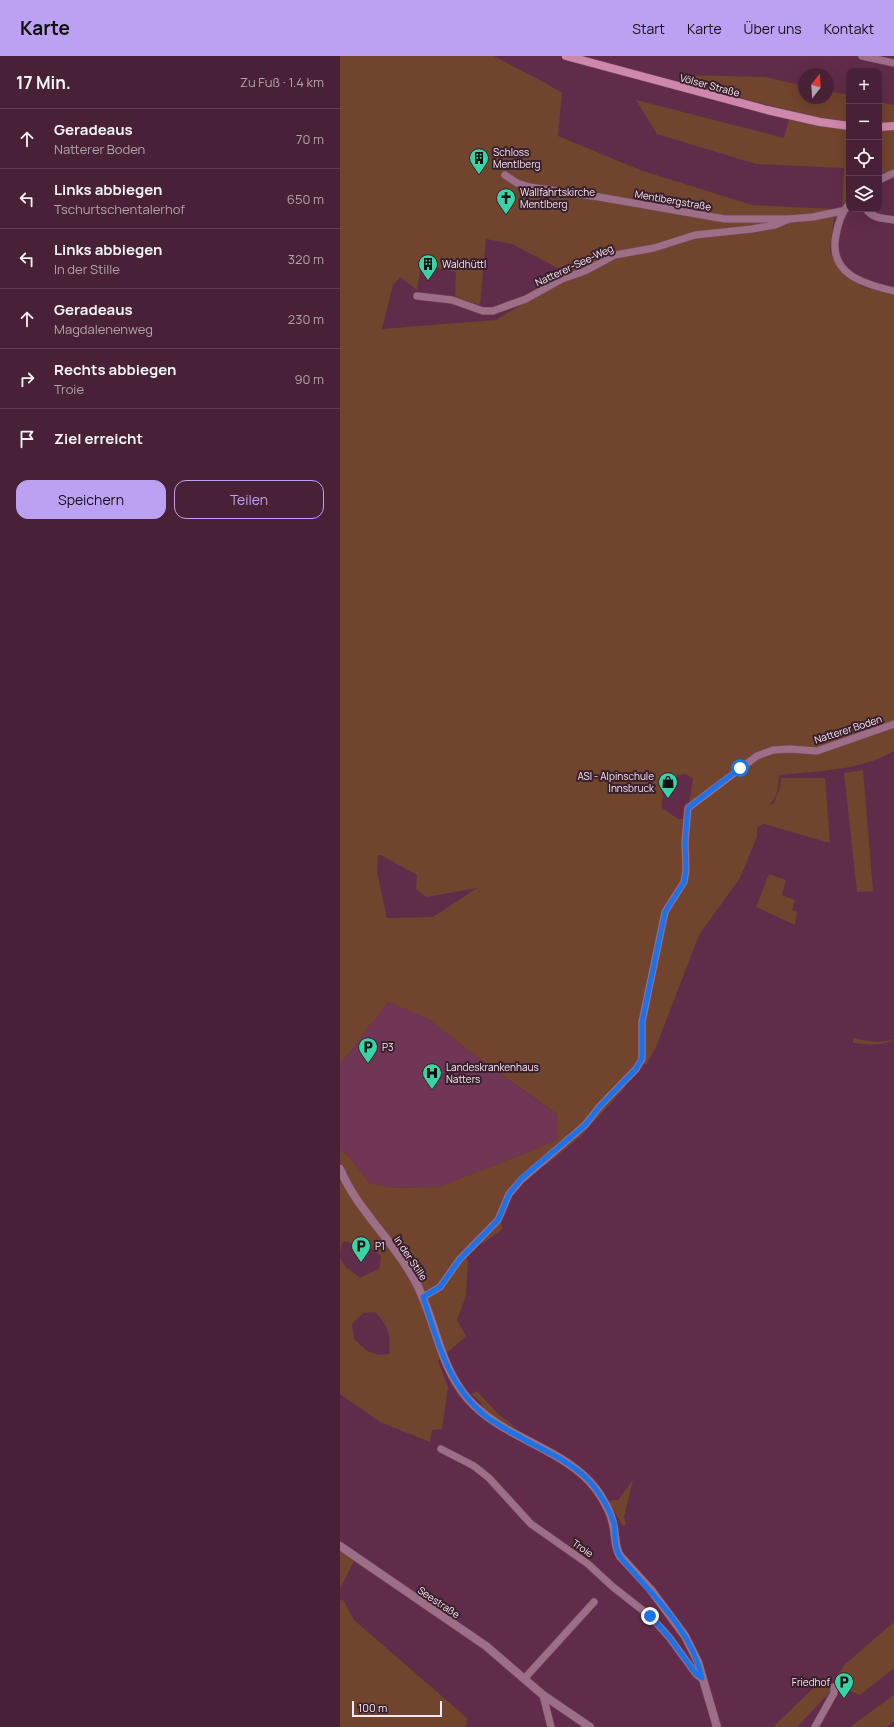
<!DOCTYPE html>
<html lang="de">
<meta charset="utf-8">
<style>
:root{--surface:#492137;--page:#532e42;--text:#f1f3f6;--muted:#b1a3ad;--line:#613e52;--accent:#bca0f2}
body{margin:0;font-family:Manrope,sans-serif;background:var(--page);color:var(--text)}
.controls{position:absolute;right:12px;top:12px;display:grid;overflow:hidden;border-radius:8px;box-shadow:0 4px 16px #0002}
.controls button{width:36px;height:36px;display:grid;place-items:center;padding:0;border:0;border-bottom:1px solid var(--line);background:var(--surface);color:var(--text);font:20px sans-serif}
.compass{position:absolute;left:458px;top:12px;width:36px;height:36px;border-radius:50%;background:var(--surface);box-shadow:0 4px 16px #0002;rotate:17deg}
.scale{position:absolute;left:12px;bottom:10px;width:90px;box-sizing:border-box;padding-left:4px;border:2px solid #fce7f1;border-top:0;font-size:11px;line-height:14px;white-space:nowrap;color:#fce7f1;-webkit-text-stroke:3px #371f2b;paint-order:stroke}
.stop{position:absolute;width:12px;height:12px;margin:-9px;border:3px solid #1a73e8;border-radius:50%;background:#fff}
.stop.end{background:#1a73e8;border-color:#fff;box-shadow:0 1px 4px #0008}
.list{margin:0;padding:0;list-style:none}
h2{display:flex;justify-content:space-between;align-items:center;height:52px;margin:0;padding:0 16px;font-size:17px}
h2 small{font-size:13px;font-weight:400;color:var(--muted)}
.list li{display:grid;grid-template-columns:26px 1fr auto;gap:12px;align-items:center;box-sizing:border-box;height:60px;padding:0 16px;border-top:1px solid var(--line)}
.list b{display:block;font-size:15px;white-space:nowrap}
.list p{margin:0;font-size:13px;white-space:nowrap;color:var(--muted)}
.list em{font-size:13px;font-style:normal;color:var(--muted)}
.actions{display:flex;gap:8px;padding:12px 16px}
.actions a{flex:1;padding:9px 0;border:1px solid var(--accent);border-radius:12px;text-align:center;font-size:14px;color:var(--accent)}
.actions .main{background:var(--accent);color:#111}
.icon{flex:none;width:22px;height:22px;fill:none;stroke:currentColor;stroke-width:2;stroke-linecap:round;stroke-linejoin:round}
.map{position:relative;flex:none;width:554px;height:1671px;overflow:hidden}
header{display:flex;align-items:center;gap:24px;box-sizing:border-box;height:56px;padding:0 20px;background:var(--accent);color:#111}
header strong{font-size:19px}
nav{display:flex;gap:22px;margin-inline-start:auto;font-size:14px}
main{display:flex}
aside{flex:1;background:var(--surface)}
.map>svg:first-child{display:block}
.built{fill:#713556}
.green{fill:#71442d;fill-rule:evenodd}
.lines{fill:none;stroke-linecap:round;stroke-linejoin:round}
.minor-casing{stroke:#7a4a64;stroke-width:8}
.tertiary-casing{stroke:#7a4a64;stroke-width:9}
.secondary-casing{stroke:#7a4a64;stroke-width:9}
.minor{stroke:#9c6f86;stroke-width:7}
.tertiary{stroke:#9c6f86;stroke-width:8}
.secondary{stroke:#ce88ab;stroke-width:8}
.route{stroke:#1a73e8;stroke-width:5}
.labels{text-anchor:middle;stroke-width:4;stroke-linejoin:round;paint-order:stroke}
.street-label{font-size:10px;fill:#fce7f1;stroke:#371f2b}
.poi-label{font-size:10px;fill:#fce7f1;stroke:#371f2b;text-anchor:start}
</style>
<header>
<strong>Karte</strong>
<nav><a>Start</a><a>Karte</a><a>Über uns</a><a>Kontakt</a></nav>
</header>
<main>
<aside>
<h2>17 Min.<small>Zu Fuß · 1.4 km</small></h2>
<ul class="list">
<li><svg class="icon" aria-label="ahead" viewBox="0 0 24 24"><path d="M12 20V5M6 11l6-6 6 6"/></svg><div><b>Geradeaus</b><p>Natterer Boden</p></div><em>70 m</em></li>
<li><svg class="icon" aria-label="left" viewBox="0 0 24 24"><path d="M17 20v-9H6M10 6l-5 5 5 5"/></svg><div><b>Links abbiegen</b><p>Tschurtschentalerhof</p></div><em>650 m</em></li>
<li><svg class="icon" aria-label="left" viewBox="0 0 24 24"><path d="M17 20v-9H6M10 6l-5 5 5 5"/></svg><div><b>Links abbiegen</b><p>In der Stille</p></div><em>320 m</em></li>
<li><svg class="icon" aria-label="ahead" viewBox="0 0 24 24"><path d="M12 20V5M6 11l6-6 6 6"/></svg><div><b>Geradeaus</b><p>Magdalenenweg</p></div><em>230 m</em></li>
<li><svg class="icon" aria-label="right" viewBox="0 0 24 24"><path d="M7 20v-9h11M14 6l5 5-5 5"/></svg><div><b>Rechts abbiegen</b><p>Troie</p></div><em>90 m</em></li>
<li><svg class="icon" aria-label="arrive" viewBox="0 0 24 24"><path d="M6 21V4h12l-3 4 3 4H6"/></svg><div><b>Ziel erreicht</b></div></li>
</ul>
<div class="actions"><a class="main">Speichern</a><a>Teilen</a></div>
</aside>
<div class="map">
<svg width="554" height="1671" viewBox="0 0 554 1671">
<rect width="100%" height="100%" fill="#612c49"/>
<path class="built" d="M48 946 88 963 136 1000 219 1060 217 1083 193 1094 98 1131 55 1132 29 1127 12 1104 0 1093V1009Z"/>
<path class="green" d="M0 0H154L207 28 222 37 218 80 300 114 412 149 495 153 490 195 498 211 507 222 523 231 554 239V695C521 715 477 715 439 719 439 730 437 743 429 749L434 747 440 731 441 722H485L490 787 424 768 417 771V781L400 822 359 879 316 991 306 1009 298 1004 283 1023 286 1030 240 1081 206 1109H203L167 1138 160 1165 163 1173 142 1188 136 1186 121 1199 128 1205 126 1240 117 1264 126 1280 98 1305 108 1331 102 1373 92 1374 90 1386 40 1366 0 1338V1202L6 1211 20 1222 39 1213 41 1200 30 1192 3 1185 0 1197V1093L12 1104 29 1127 55 1132 98 1131 193 1094 217 1083 218 1059 136 1000 88 963 48 946 0 1009ZM146 183 172 188 231 219 156 264 42 273 53 229 60 221 77 234 81 208 116 216 115 241 140 249ZM346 718 353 723 348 754H344V763H338L322 752 323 722 331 721 336 723 338 719ZM38 799H41L77 819 76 833 86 841 137 832 93 861 47 862 37 816ZM35 1256C49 1270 51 1280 49 1298L38 1299 27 1295 14 1283 12 1268 23 1257Z
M345 19 425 21 464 30V42H488V35L509 39V142L502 149 504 112 416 108 317 78 296 44 444 82 451 55 343 27Z
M539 46 554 49V113L539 120Z
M523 714 533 835 517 836 504 717Z
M429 818 446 824 442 839 455 844 452 854 457 856 455 869 416 851Z
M513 982C527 985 540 988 554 983V984C539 990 529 989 513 987Z
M137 1335 158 1358 178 1373 154 1362 141 1352 142 1348 134 1340 130 1339Z
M293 1424 284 1461 286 1468 283 1470 269 1447 271 1444H278Z
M0 1495 14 1505 0 1533Z
M0 1543 4 1545 14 1564 127 1662 126 1671H0Z
M554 1566V1612L520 1639 502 1631 496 1620 503 1612V1610Z
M486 1620 492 1634 457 1671H435L434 1670Z
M554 1639V1666L546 1671H510Z"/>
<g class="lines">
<defs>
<path id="minor" d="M522 0 554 7
M165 119 177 127 190 131 259 141 385 163H449L473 161 502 155
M539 124 554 117
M509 148C501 157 498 167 496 179 488 218 523 228 554 235
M526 153C533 163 543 162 554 164
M77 240 112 244 143 255H153L186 243 222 223 245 215 275 199 314 192 355 179 412 173 435 169 449 163
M83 1241 100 1231 119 1204 158 1164 169 1138 182 1123 245 1069 260 1050 296 1013 302 1003V966L325 856 344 826 346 814 345 786 348 752 417 700 433 694 450 693 477 695 554 668
M101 1393 134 1410 149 1422 191 1468 248 1508 273 1531 310 1560 329 1581 356 1618 361 1622
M184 1623 254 1546
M203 1639 211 1671
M475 1671 494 1637V1631"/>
<path id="tertiary" d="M0 1113C17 1154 53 1184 74 1223 96 1262 98 1309 128 1343 163 1383 225 1392 256 1433 263 1443 271 1456 273 1468 276 1479 274 1490 280 1500L311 1534 345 1580 358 1606 377 1671
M0 1490 146 1590 203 1639 250 1671"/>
<path id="secondary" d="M226 0 427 54 480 66 509 70
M539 71 554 70"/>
</defs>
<use href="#minor" class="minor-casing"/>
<use href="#tertiary" class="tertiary-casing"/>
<use href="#secondary" class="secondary-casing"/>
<use href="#minor" class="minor"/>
<use href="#tertiary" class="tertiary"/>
<use href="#secondary" class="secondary"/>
</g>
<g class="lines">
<path class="route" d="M310 1560 329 1581 356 1618 362 1622C351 1573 313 1540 282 1503 273 1493 276 1480 274 1468 270 1455 261 1439 252 1428 235 1408 209 1397 187 1385 172 1376 156 1369 143 1358 107 1328 97 1283 83 1241L100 1231 119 1204 158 1164 169 1138 182 1122 245 1069 260 1050 296 1013 302 1002V966L325 856 344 826 346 814 345 786 348 752 400 712"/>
</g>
<defs>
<symbol id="building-pin" viewBox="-11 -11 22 30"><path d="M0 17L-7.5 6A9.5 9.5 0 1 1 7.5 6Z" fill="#39d4a5" stroke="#371f2b"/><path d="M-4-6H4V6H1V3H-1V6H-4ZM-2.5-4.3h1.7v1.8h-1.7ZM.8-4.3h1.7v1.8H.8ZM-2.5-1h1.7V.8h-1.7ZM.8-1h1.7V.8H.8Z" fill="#111"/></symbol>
<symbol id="church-pin" viewBox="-11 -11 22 30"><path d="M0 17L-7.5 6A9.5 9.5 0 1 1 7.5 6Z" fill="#39d4a5" stroke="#371f2b"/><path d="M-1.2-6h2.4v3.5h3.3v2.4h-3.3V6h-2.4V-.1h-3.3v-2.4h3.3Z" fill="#111"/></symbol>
<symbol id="shop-pin" viewBox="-11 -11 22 30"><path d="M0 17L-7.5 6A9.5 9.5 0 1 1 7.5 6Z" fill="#39d4a5" stroke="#371f2b"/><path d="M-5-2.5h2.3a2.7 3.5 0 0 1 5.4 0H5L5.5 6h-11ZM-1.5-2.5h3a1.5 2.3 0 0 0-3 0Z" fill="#111"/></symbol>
<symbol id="parking-pin" viewBox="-11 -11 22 30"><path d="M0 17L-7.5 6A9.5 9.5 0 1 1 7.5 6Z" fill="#39d4a5" stroke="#371f2b"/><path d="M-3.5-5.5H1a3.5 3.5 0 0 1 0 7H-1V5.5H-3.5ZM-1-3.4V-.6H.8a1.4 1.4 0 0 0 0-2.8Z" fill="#111"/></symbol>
<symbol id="hospital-pin" viewBox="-11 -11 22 30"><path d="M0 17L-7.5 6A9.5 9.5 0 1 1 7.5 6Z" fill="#39d4a5" stroke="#371f2b"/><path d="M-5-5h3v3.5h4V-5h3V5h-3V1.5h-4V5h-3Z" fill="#111"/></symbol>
</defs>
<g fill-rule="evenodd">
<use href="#building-pin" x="128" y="91" width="22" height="30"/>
<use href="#church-pin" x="155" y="131" width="22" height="30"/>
<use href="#building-pin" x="77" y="197" width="22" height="30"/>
<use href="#shop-pin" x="317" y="715" width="22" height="30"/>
<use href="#parking-pin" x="17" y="980" width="22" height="30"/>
<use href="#hospital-pin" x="81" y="1006" width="22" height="30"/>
<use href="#parking-pin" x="10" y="1179" width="22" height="30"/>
<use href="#parking-pin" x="493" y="1615" width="22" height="30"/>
</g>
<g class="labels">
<g class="street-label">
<text transform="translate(370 29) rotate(15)" y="4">Völser Straße</text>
<text transform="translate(333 144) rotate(10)" y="4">Mentlbergstraße</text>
<text transform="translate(234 209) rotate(-25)" y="4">Natterer-See-Weg</text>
<text transform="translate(508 673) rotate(-18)" y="4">Natterer Boden</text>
<text transform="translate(71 1202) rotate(56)" y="4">In der Stille</text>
<text transform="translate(243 1492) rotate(35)" y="4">Troie</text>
<text transform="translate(99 1546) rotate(34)" y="4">Seestraße</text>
</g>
<g class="poi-label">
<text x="153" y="100">Schloss<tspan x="153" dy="12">Mentlberg</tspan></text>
<text x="180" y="140">Wallfahrtskirche<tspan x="180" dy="12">Mentlberg</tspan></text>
<text x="102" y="212">Waldhüttl</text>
<text x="314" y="724" text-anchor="end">ASI - Alpinschule<tspan x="314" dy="12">Innsbruck</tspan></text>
<text x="42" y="995">P3</text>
<text x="106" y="1015">Landeskrankenhaus<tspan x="106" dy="12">Natters</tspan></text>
<text x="35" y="1194">P1</text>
<text x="490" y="1630" text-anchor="end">Friedhof</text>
</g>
</g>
</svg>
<div class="controls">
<button>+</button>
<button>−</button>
<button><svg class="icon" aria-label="locate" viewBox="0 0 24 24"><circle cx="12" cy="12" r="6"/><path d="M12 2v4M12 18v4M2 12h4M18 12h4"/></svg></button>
<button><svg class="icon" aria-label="layers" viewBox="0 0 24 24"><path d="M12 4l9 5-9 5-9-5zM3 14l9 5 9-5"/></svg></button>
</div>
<svg class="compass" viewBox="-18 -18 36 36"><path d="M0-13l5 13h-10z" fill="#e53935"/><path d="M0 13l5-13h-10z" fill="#b1a3ad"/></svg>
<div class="scale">100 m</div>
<div class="stop" style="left:400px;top:712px"></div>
<div class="stop end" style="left:310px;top:1560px"></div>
</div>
</main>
